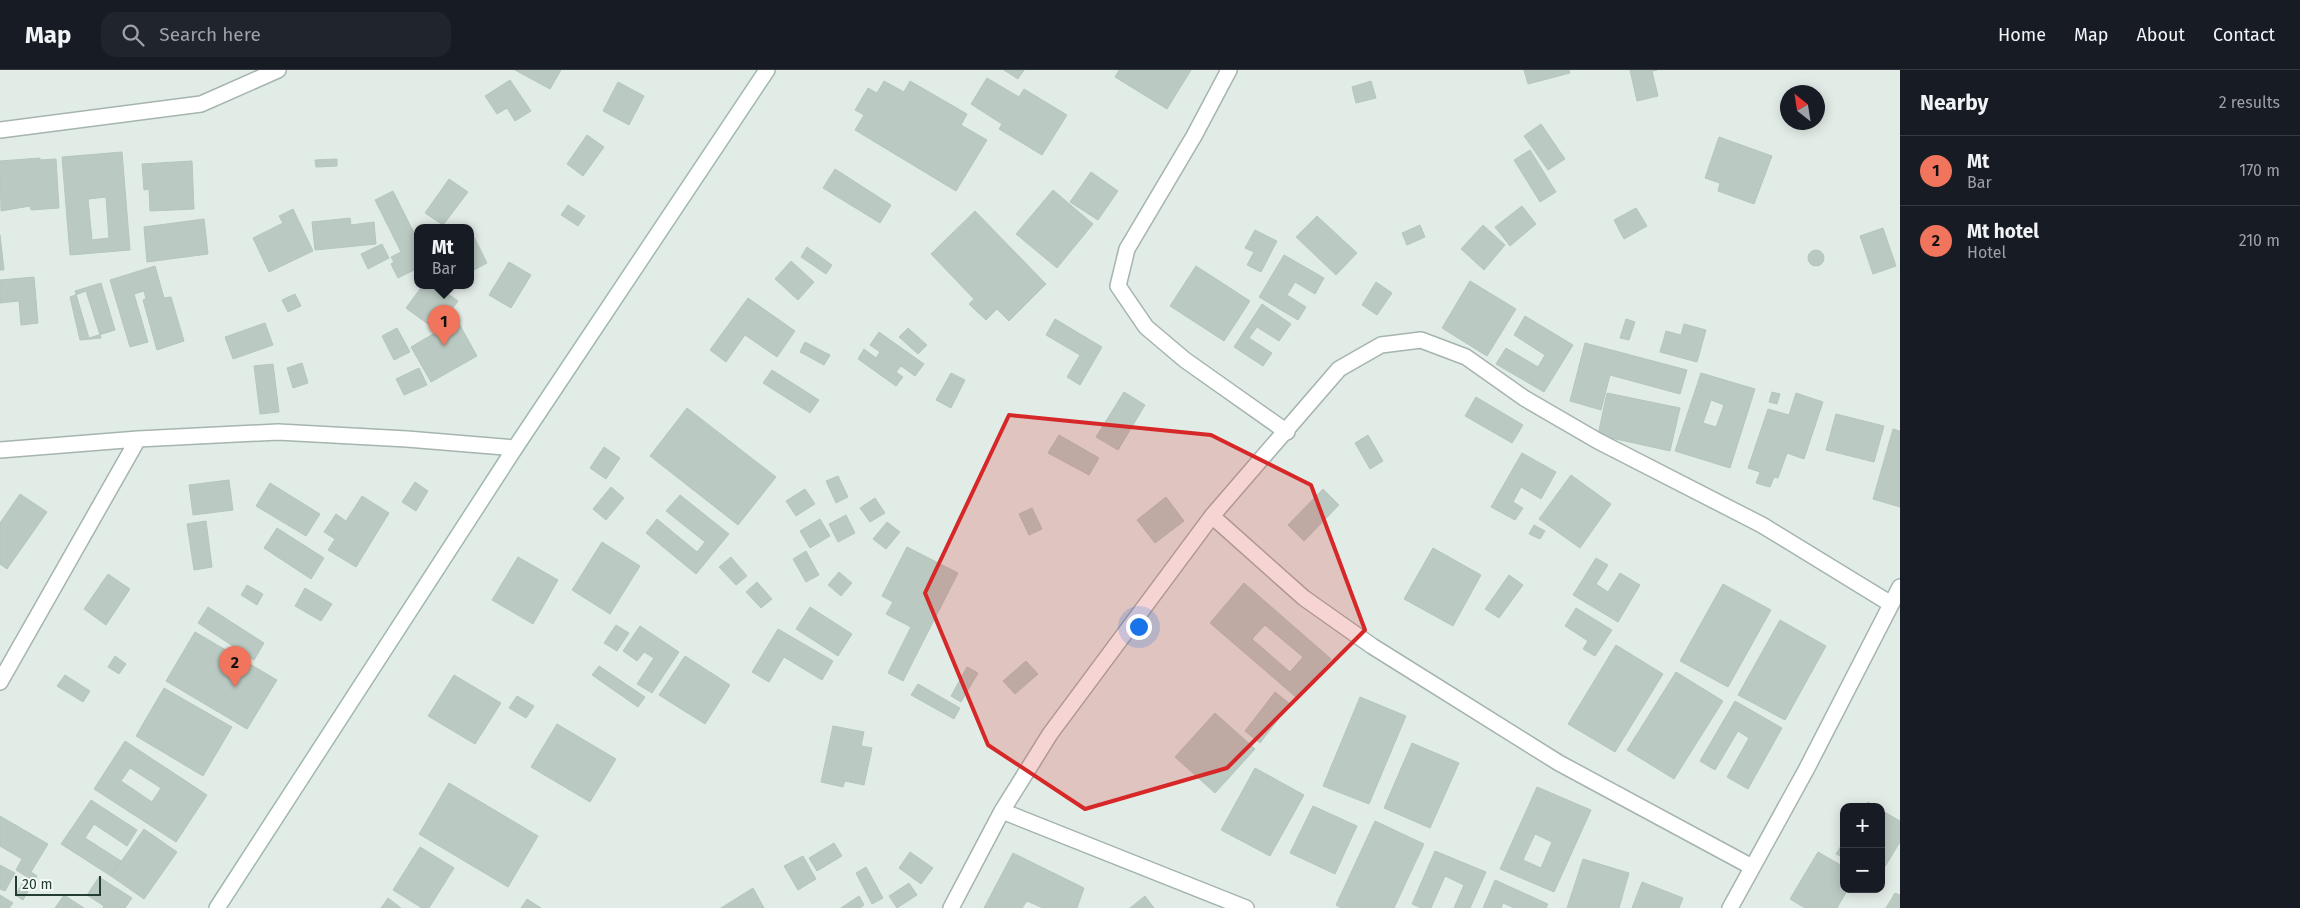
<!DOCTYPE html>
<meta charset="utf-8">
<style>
:root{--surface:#171b24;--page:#20242c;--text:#f1f3f6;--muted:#9ea1a6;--line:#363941;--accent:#f0755c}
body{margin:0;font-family:"Fira Sans",sans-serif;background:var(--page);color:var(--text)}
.controls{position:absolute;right:15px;bottom:15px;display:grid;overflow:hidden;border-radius:10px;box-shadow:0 2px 12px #0003}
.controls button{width:45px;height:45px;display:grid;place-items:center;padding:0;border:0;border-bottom:1px solid var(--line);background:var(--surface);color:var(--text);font:25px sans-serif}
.compass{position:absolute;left:1780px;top:15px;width:45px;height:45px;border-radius:50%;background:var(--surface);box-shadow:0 2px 12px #0003;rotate:330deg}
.scale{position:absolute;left:15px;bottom:12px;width:86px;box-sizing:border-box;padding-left:5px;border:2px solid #223d34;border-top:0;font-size:14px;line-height:18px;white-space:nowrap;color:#223d34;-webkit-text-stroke:4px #f3f9f5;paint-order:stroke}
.you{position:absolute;left:1138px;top:556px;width:18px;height:18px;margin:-12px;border:4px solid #fff;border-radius:50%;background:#1a73e8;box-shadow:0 0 0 8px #1a73e833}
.badge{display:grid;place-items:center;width:32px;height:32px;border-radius:50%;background:var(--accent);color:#111;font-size:16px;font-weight:700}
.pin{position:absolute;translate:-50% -41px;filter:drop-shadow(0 1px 2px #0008)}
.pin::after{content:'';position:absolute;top:26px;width:18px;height:15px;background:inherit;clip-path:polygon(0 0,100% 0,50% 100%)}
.popup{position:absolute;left:414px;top:154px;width:60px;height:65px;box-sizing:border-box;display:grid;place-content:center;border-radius:10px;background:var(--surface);filter:drop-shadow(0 1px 4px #0005);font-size:16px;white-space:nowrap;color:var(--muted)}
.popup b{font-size:19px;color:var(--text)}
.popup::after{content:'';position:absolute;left:50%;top:100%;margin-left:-10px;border:10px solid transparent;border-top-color:var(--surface)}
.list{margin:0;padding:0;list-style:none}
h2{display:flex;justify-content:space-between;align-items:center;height:65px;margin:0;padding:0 20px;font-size:21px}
h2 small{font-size:16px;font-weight:400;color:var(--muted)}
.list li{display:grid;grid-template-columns:32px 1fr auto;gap:15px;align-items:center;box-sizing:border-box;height:70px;padding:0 20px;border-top:1px solid var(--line)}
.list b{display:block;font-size:19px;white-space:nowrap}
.list p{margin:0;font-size:16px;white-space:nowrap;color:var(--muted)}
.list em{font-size:16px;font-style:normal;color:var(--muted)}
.icon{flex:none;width:28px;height:28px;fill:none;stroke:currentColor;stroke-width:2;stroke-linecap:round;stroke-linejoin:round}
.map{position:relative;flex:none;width:1900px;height:838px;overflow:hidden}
header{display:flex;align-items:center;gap:30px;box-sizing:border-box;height:70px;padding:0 25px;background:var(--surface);border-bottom:1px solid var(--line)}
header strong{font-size:24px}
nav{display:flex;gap:28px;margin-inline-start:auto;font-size:18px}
.search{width:350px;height:45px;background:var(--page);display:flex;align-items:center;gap:12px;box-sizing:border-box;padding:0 18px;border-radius:15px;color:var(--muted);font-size:19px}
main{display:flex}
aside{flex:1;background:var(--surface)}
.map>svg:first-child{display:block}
.building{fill:#bacac2;stroke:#b4c6bd;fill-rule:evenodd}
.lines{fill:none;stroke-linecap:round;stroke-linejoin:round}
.minor-casing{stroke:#a5b4ae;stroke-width:18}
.secondary-casing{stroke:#a0b8ae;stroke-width:18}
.minor{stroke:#fff;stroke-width:15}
.secondary{stroke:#fff;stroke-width:15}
.marked{fill:#d62828;fill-opacity:0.2;stroke:#d62828;stroke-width:4;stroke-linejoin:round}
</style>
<header>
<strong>Map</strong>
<div class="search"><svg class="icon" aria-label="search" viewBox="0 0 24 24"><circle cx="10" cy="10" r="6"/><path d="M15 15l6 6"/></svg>Search here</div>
<nav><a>Home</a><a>Map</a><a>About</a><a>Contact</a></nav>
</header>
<main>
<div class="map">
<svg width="1900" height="838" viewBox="0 0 1900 838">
<rect width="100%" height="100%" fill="#e2ece7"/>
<path class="building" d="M515 0H561L550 19Z
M1004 0H1024L1018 9Z
M1119 0H1191L1167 39 1115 7Z
M1524 0H1569L1570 3 1528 14Z
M1630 0H1657L1652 1 1658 26 1637 31Z
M987 8 1019 27 1024 19 1067 45 1042 85 999 59 1002 54 971 34Z
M510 10 531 41 515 51 507 38 497 44 485 26Z
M884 11 904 22 910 11 967 44 961 55 987 70 956 121 855 60 864 45 855 40 868 18 877 23Z
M1371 11 1376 28 1356 33 1352 17Z
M618 12 644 26 629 55 603 41Z
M1541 54 1565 89 1548 100 1524 66Z
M587 65 604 77 583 106 567 94Z
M1719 67 1772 86 1754 134 1718 121 1720 113 1705 108Z
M1530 80 1556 122 1540 132 1514 90Z
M122 82 130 180 70 185 62 87ZM106 127 109 168 92 170 88 129Z
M40 88V90L56 89 59 138 31 140 30 136 1 141 0 91Z
M337 89V96L316 97 315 90Z
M192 91 194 139 150 141 149 119 144 120 142 94Z
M835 99 891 135 880 153 823 118Z
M1091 102 1118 121 1098 150 1070 132Z
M449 109 468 122 443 155 425 143Z
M1053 120 1093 154 1057 198 1016 164Z
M393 121 418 171V198L398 208 391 194 394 192 391 187 401 182 375 130Z
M568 135 585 146 578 156 561 145Z
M1522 136 1536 154 1510 176 1495 157Z
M1636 138 1647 156 1624 169 1614 150Z
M293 139 313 181 269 202 253 168 283 153 279 146Z
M975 141 1046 214 1009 251 997 239 986 250 969 234 974 229 931 184Z
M1317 146 1357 183 1336 205 1296 167Z
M350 148 351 155 374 152 376 174 315 180 312 152Z
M204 149 208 184 147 192 144 157Z
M1420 155 1425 167 1407 175 1402 163Z
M1483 155 1505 175 1484 200 1461 179Z
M1883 158 1896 196 1873 204 1860 166Z
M1255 160 1277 171 1261 202 1247 195 1254 182 1245 178Z
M0 165 4 200H0Z
M473 165 487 193 470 202V167Z
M382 174 389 188 368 199 361 184Z
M807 177 832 195 826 204 801 187Z
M1808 188a8 8 0 1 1 16 0a8 8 0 1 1-16 0Z
M1284 185 1324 208 1315 224 1295 212 1287 225 1306 237 1298 250 1259 227Z
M791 191 814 212 798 230 775 209Z
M509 192 531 205 511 238 489 225Z
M155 196 164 228 171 227 184 271 157 280 143 230 146 229 144 221 134 224 148 272 130 277 110 210Z
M1196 196 1250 231 1224 271 1170 236Z
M34 207 38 253 21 255 19 231 0 233V210Z
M1470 211 1516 239 1487 286 1442 258Z
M1376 212 1392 223 1377 245 1362 235Z
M101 213 115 260 89 268 75 221Z
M423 215H435L458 231 436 260 406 238Z
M86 221 101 268 80 270 70 227Z
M295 224 301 236 288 242 282 230Z
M748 228 795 261 777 287 745 265 726 292 710 280Z
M1262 234 1291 254 1279 271 1257 257 1249 268 1272 283 1263 296 1234 277Z
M1525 246 1573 275 1544 322 1496 294 1506 278 1538 297 1545 285 1514 265Z
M1055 249 1102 277 1080 315 1067 307 1080 285 1046 265Z
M1626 249 1635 252 1629 270 1620 268Z
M457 250 477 286 431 312 411 277Z
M265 253 273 275 233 289 225 267Z
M1684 254 1706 260 1697 292 1660 282 1666 261 1681 265Z
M397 258 410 282 394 290 382 266Z
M908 258 927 275 918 284 899 267Z
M879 262 924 294 915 306 901 296 896 302 903 307 896 316 858 289 864 279 876 288 880 282 870 275Z
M805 272 830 285 824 295 800 282Z
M1585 273 1687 300 1680 324 1610 305 1601 340 1570 331Z
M302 293 308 313 293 318 287 298Z
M273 294 279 342 260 344 254 296Z
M419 298 427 315 404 325 396 309Z
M772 300 819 330 810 343 763 313Z
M951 303 965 310 951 338 936 330Z
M1701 303 1755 319 1730 398 1675 381ZM1711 330 1724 335 1716 357 1703 353Z
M1124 322 1145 335 1118 380 1096 367Z
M1772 322 1780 324 1777 334 1769 332Z
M1607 323 1680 338 1670 381 1598 365Z
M1796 323 1823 332 1804 389 1787 383 1778 408 1774 407 1770 417 1756 413 1760 402 1748 398 1768 339 1789 345Z
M1476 327 1523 355 1512 373 1465 346Z
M687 338 776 407 738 455 650 386Z
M1836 344 1884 356 1874 392 1826 380Z
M1893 359 1900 361V437L1873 429Z
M1059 365 1099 388 1089 405 1048 383Z
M1368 365 1383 391 1370 399 1355 373Z
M604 377 620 388 606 409 590 398Z
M1522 383 1556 402 1541 429 1521 417 1513 432 1523 438 1515 450 1491 437Z
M1571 405 1611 434 1580 478 1539 449Z
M838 406 848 427 836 433 826 411Z
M229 410 233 440 193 445 189 415Z
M415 412 428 421 416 441 402 432Z
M270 413 320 444 306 466 256 436Z
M611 417 624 428 606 450 593 439Z
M805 419 815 434 796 446 786 431Z
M1323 419 1339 435 1304 471 1288 455Z
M20 424 47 442 7 499 0 494V453Z
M680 425 729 464 696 504 646 463 657 449 697 482 705 472 666 441Z
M362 426 389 443 356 497 328 480 335 469 324 462 336 444 346 451Z
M1166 427 1184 451 1155 473 1137 450Z
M875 428 885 443 870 452 860 438Z
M1032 438 1042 459 1029 465 1019 444Z
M846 445 855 463 838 472 829 454Z
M820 449 830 466 810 478 800 461Z
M206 451 212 497 194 500 187 454Z
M887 452 900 462 886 479 873 469Z
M1534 455 1545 461 1540 469 1529 464Z
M277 458 324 488 311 509 264 478Z
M602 472 640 496 610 544 572 520Z
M907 477 958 503 903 611 888 603 911 557 886 544 893 532 882 526Z
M1433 478 1481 505 1453 556 1404 529Z
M806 481 819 505 806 512 793 489Z
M518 487 558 510 533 554 492 530Z
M731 487 747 506 736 515 719 497Z
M1596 488 1608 495 1596 514 1608 522 1620 503 1640 515 1618 552 1573 525Z
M839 502 852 513 841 526 828 515Z
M108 504 130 519 106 555 84 539Z
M1509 505 1523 515 1499 548 1485 539Z
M757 512 772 529 761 538 746 522Z
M1244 513 1331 589 1297 628 1210 553ZM1265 555 1303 587 1290 602 1252 569Z
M1723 514 1771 540 1728 617 1680 591Z
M247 515 263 524 257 535 241 525Z
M305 518 332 534 321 551 295 536Z
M208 537 264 573 254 590 198 553Z
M810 537 852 564 838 586 796 559Z
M1576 538 1612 560 1595 586 1583 579 1588 571 1565 556Z
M1780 550 1826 576 1785 650 1738 625Z
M616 555 629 563 617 581 604 573Z
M640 556 679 582 652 623 637 614 654 588 644 582 637 591 623 581Z
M778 559 833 591 822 610 784 587 769 612 752 602Z
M195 562 277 610 247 659 166 611Z
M1616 575 1663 604 1615 682 1568 654Z
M115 586 126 594 119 604 108 597Z
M685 586 730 615 705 654 659 625Z
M1026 591 1038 604 1015 624 1003 611Z
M599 596 645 627 638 637 592 605Z
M967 597 978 603 961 632 951 626Z
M1676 602 1723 631 1674 709 1627 680Z
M65 605 90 621 83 632 57 616Z
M454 605 501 633 475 674 428 646Z
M918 614 960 638 954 649 911 625Z
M164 618 232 657 203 706 136 666Z
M1275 622 1290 634 1260 673 1245 661Z
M517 626 534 636 526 648 509 638Z
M1360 627 1406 646 1369 734 1323 716Z
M1735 631 1782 658 1748 719 1727 707 1749 668 1738 661 1715 700 1700 691Z
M1215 643 1255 679 1215 723 1175 687Z
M557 654 616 689 590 732 531 697Z
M833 656 864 662 861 676 872 678 864 715 845 711 843 717 821 712Z
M125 671 207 725 176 772 94 719ZM130 698 161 718 152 732 121 711Z
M1412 673 1459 693 1430 758 1384 738Z
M1255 698 1304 725 1270 786 1221 760Z
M449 713 538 766 508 817 419 764Z
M1537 717 1591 740 1554 822 1500 799ZM1535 764 1552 772 1541 798 1523 790Z
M91 730 137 760 127 776 94 754 85 768 121 791 111 806 61 774Z
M1868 732 1876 737H1865Z
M1313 736 1357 756 1335 804 1290 783Z
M1881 740 1900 751V772L1881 803Z
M0 746 48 774 31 802 37 806 23 830 15 825 27 807 16 800 22 789 0 776Z
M1375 751 1424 774 1394 838H1341L1336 835Z
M144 759 177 782 144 829 111 806Z
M1844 771V788L1836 784Z
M834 773 842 786 817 801 809 788Z
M420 777 454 798 429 838H422L393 820Z
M1435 781 1486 802 1470 838H1454L1464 815 1445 806 1431 838H1421L1412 834Z
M910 782 933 798 921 814 899 798Z
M1818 782 1844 797V819H1848L1837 838H1805L1790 829Z
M1013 783 1084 818 1077 838H1043L1027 831 1022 838H984Z
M803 786 816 809 798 820 784 796Z
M1583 789 1629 803 1619 838H1567Z
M0 795 15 803 5 821 0 819Z
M866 797 883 828 872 834 856 803Z
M99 807 132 828 125 838H103L104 836 87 825Z
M1495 810 1548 834 1546 838H1514L1503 833 1501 838H1483Z
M1642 812 1683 828 1679 838H1632Z
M909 813 917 825 897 838 889 826Z
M753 818 764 838H721Z
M1895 823 1900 825V838H1886Z
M0 825 13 833 9 838H0Z
M64 825 84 838H55Z
M859 826 864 835 860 838H841Z
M1145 826 1154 838H1130Z
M388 828 401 838H381Z
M527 829 541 838H521Z"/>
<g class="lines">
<defs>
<path id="minor" d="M1229 0 1194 66 1127 179 1118 216 1146 257 1185 290 1287 362
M0 60 201 34 278 0
M0 380 138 369 278 362 407 369 515 378
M1212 446 1304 528 1372 576 1559 693 1752 797
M0 612 138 369
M1002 741 1246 838
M951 838 1002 741 1050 664 1212 446 1339 299 1381 275 1421 270 1466 287 1524 328 1598 371 1762 455 1891 534
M1730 838 1806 700 1900 517"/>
<path id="secondary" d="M217 838 515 378 767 0"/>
</defs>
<use href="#minor" class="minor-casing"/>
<use href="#secondary" class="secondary-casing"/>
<use href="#minor" class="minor"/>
<use href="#secondary" class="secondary"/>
</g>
<path class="marked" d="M1009 345 1211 365 1311 415 1365 560 1227 698 1085 739 988 675 925 523Z"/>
</svg>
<div class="controls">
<button>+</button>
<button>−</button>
</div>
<svg class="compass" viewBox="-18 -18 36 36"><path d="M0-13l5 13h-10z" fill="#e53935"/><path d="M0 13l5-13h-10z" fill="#9ea1a6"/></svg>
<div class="scale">20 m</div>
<div class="you"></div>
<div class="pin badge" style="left:444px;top:276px">1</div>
<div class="popup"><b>Mt</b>Bar</div>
<div class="pin badge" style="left:235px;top:617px">2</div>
</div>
<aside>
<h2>Nearby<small>2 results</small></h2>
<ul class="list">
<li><span class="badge">1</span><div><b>Mt</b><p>Bar</p></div><em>170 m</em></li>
<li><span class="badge">2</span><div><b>Mt hotel</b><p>Hotel</p></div><em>210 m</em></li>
</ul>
</aside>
</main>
